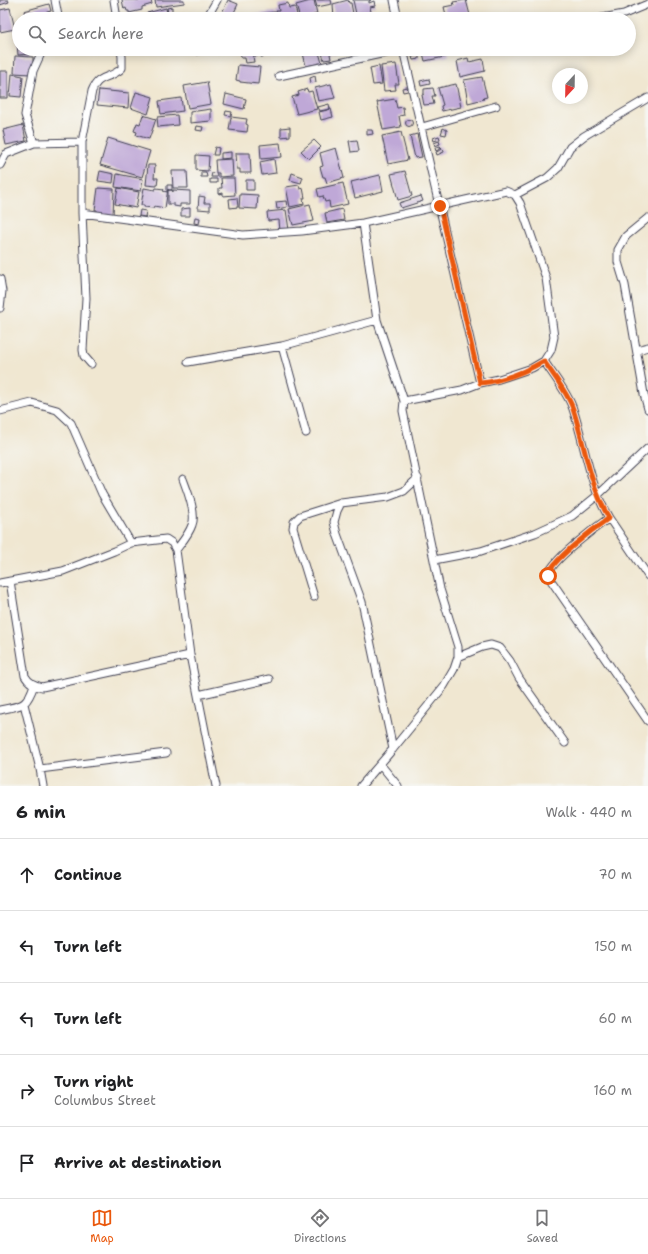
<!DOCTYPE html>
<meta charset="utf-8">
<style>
:root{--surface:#fff;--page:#f6f6f6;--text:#202124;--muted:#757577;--line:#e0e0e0;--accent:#ea580c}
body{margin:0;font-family:"Shantell Sans",sans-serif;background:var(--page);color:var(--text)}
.compass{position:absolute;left:552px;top:68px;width:36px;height:36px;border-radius:50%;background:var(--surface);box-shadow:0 2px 10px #0003;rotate:202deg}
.stop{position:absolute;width:12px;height:12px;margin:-9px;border:3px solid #ea580c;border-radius:50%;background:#fff}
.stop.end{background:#ea580c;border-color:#fff;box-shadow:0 1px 4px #0008}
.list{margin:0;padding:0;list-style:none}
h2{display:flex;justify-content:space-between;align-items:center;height:52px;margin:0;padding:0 16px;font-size:17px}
h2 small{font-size:13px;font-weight:400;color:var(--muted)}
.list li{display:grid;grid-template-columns:26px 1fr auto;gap:12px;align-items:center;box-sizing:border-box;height:72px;padding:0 16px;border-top:1px solid var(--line)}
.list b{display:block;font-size:15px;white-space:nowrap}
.list p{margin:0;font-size:13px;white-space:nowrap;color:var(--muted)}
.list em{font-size:13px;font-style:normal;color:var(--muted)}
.icon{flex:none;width:22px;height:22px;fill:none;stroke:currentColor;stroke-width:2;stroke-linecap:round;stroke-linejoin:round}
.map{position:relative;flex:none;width:648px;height:786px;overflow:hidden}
.search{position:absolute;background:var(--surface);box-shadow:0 2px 10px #0003;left:12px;right:12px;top:12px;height:44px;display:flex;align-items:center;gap:10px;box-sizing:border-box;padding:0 14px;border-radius:22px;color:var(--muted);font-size:15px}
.sheet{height:412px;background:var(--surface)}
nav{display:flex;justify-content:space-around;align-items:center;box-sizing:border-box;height:56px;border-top:1px solid var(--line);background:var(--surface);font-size:11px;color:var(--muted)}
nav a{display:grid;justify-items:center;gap:2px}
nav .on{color:var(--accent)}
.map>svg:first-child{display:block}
.building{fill:#bfa8d7}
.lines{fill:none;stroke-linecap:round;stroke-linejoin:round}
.street-casing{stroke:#414052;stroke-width:9}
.street{stroke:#fff;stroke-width:7}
.route{stroke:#ea580c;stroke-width:5}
</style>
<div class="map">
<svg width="648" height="786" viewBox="0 0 648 786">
<rect width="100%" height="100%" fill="#f6f6f2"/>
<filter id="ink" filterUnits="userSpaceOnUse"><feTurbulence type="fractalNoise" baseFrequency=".025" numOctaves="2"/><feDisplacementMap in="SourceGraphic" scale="8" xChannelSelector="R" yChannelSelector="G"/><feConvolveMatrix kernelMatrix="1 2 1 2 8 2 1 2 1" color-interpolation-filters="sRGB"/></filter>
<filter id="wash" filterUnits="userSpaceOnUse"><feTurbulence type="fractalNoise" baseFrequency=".012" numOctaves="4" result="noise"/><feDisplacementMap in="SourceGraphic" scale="16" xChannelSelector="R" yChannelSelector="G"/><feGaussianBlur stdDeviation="0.9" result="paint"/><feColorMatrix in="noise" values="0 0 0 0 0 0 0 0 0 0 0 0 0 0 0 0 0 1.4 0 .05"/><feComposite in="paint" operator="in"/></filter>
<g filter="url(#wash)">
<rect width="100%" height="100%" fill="#f0e7d1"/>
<g id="blocks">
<path class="building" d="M0 0H8L9 2 0 5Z
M122 0H151L152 4 142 7V10L129 13V11H127L126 8 124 9Z
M155 0H184V3L156 7Z
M228 0 238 4 231 19H219Z
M314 0 317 14 313 15V17L300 19 296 5Z
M315 0H331L332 4 317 7Z
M348 0 349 3H351L354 19H334L333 4Z
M353 0H371L369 1V3L374 1 375 6 370 7 372 17 357 19Z
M466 0 471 19H447L444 7 454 5 453 2Z
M288 3 289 8 295 7 298 19H278L276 11H279L278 5Z
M49 4 51 11 30 17 31 19H26L24 11Z
M172 7V12L168 13 167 8Z
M10 8 15 29 0 32V10Z
M166 8 168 19H148L147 13Z
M275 12 276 19H258L257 14Z
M441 14 442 19H414V18Z
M16 31H19V49H29L30 54 18 55Z
M196 49H207L208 53 197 55Z
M240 49H256L258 56H253L254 62 246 63 245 58H241Z
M260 49H265L267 56 261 57Z
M318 49 322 63 306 66 303 53Z
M321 49H336L337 52 330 54 331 59 324 60Z
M439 49H447L449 56 425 61 423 53Z
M371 50 372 54 365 56 364 52Z
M419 55V59L413 60 412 57Z
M15 56 33 57V67H31L30 74 14 73Z
M468 58 469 62 483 59 485 71 460 77 457 61Z
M396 64 399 84H395L396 90 384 91 381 66Z
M238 65 260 67 258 84 240 82V81L236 80Z
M379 66 382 84 373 85 370 68Z
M0 71H8V98H0Z
M12 74 23 76 21 97 10 96Z
M315 76 316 82 311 83 310 78Z
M482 77 487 97 483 98 484 99 468 103 464 80Z
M429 79 430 84 421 86 420 81Z
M207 82 211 104 188 108 184 86Z
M331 84 335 98 318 101 315 88Z
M456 84 461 107 442 111 441 106 443 105 438 88Z
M407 87 408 91 403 92 402 88Z
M433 88 435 96H432L434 104 424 105 422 95 424 94V89Z
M307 89 308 92 312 91 317 109 297 114 292 97 299 95 298 92Z
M99 90 129 93 128 108 97 105Z
M136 92 153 97 148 114 131 108Z
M226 94 246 99 244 109 224 104Z
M181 98 183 111 161 114 159 101Z
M395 99 397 108 403 107 404 115 399 116 401 127 383 130 377 102Z
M329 104 330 109 320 111 318 107Z
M211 109V121L190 123V112Z
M331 109 333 117 321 120 319 112Z
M226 111 232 112 231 116 225 115Z
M143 115 156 119 149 139 136 135 137 132 134 131 137 123 140 124Z
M177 115 178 125 158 127 157 117Z
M231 117 247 119 246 124 248 125 247 132 229 130Z
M405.5 123a3.5 3.5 0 1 1 7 0a3.5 3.5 0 1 1-7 0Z
M23 125 26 141 6 145 3 130Z
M197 126 203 127 202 131 196 130Z
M290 127V136L281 137V128Z
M443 128 447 130 446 135 441 134Z
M367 130H372L373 134 367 135Z
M401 132 408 160 388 164 382 136Z
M417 134 422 157 415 158 410 136Z
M439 136 440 139 434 141 433 138Z
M108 138 150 151 142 177 100 165Z
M314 140 321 147 309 159 301 151Z
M357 140 359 151 351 152 349 141Z
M439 141 440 144 435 146 434 143Z
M280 143 282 157 261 159 260 145Z
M440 146 442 148 436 151 435 148Z
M215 147 219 148 218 155H213Z
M336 148 344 178 327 183 325 177H323L320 167 323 166 320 153Z
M443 149 444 152 437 155 436 152Z
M231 152V158L221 159V153Z
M236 153H250L251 173H240V169H237Z
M196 155 209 156 208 171 196 170Z
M232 159 233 176 219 177V173H216L215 160Z
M274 159 276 173 262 175 260 162Z
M148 165H155L154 178H158L157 186 146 185Z
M100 171 114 174 113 183 98 181Z
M172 171H187L188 188H173Z
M405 171 412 196 398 200 391 174Z
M201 172H206L207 177H201Z
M212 173 217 174V177H211Z
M292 173 303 177 301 183 290 180Z
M117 174 143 179 141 191 115 187Z
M380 175 383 191 355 198 351 182Z
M221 178H234L235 195 223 196V193L219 194V188H222Z
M210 179H217V183H210Z
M246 180H254V190H246Z
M343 183 348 204 330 208 329 201 325 202 323 196 319 197 317 189Z
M167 185H172V190H168V189L165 208 154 206 153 208 144 207V205H141L144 188 155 190 156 188 164 189 163 191 167 192Z
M299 185 300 189 303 188 305 198H303L304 204 290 207 286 187Z
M98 188 114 189 113 216 97 215V210H95Z
M118 188 139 192 136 208 115 204Z
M168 190H172L173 192V190L190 191V204H180V207L174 206V204H168Z
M240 194 258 195 257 209 239 208Z
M199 196 205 197 204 203H210V210L198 209Z
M421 196 423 201 401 208 399 203Z
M237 198 238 207 230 208 229 199Z
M286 201 287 207 277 209 276 202Z
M310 204 314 221 293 225 289 209Z
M190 208V216H181V209Z
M342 209 344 220 327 223 325 213Z
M140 210 146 211 145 217 139 216Z
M286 210 289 230 280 231 279 220 268 221 267 212Z
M195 217 200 218 199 224 194 223Z"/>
</g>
</g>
<g filter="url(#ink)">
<use href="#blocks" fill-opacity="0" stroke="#414052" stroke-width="1"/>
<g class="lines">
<defs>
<path id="street" d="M55 0 58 16 57 19
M114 0 117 19
M394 0 398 19
M206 19 217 0
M597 19 624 14 648 4
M403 49 480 383
M279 76 404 49
M422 127 496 106
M34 143 25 115 33 71 43 49
M0 165 6 154 34 143 82 142
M515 195 547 178 558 168 570 147 584 136 648 98
M82 213 243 235 302 231 363 223 506 191 515 195 520 203 546 278 554 337 551 350 544 361 532 368 499 379 480 383 462 390 404 401
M648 218 626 236 618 250V262L625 285 644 394 648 409
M0 279 2 291 0 308
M282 346 306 433
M637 350 648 347
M544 361C553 375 568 393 573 409 585 445 589 484 609 518 596 527 549 562 548 576L648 721
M188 362 282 346 377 320
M91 364 84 356 83 350 86 298 82 213V142L92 91C99 73 110 80 122 68V57L121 49
M0 411 32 403 57 410 71 423 102 494 131 543
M341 503 337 511 334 522 337 534 362 602 393 749
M609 518 648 576
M176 550C182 542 189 534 192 525 197 514 187 490 183 479
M434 560 481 551 535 533 572 516 598 495 648 448
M10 581 25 676C29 683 34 685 42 687L190 655
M0 583 63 571 114 551 131 543 166 539 172 543 176 550 190 655 216 786
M314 597 293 528 294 522 300 516 341 503 388 497 404 491 418 478
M458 657 482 647 491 645 500 648 510 661 519 678 565 743
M198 695 269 679
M24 704 40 769 43 786
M0 710C22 705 26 708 34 685
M380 764 398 786
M40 769 166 753
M361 786 393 749 444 686 454 669 458 657V647L440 589 403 411 404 401 377 320 363 223"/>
</defs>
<use href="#street" class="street-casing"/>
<use href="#street" class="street"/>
</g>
</g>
<g class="lines" filter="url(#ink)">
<path class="route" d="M440 206 480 383C502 381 525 372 544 361 553 375 568 393 573 409 585 445 589 484 609 518 596 527 549 562 548 576"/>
</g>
</svg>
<svg class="compass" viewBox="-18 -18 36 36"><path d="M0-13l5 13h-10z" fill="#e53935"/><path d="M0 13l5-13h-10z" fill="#757577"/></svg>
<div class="stop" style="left:548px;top:576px"></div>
<div class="stop end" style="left:440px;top:206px"></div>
<div class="search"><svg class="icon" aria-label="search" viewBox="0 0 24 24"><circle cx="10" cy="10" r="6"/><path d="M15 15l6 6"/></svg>Search here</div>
</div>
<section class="sheet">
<h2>6 min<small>Walk · 440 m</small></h2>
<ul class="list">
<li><svg class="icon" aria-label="ahead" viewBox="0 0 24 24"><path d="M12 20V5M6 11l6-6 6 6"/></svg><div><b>Continue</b></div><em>70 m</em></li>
<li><svg class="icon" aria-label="left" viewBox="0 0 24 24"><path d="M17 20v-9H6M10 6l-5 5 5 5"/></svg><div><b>Turn left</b></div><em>150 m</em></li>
<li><svg class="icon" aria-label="left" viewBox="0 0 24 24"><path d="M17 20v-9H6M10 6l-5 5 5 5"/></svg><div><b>Turn left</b></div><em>60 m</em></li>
<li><svg class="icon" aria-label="right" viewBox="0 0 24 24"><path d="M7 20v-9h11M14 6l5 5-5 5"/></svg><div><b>Turn right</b><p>Columbus Street</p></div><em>160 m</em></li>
<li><svg class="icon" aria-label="arrive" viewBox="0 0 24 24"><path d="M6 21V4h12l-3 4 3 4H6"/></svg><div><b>Arrive at destination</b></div></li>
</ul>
</section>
<nav>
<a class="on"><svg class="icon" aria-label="map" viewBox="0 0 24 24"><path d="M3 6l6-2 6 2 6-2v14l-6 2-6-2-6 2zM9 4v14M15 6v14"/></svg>Map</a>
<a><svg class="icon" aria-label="directions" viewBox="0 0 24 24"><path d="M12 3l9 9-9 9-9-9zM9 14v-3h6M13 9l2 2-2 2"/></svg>Directions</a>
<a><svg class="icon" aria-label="saved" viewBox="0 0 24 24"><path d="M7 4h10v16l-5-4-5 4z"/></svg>Saved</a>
</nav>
